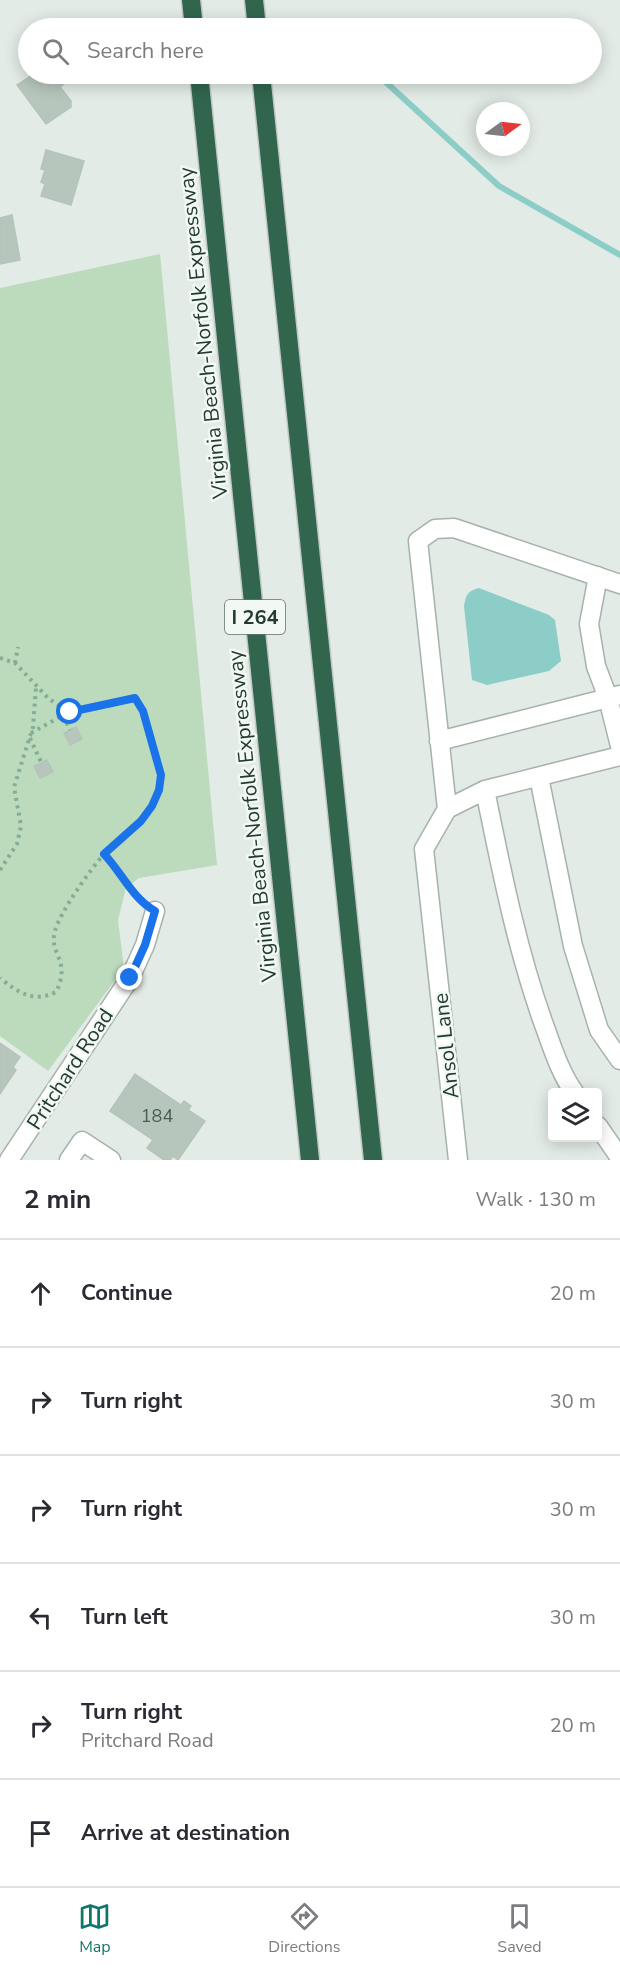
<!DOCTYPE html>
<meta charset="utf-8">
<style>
:root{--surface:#fff;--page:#f7f7f7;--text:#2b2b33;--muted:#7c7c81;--line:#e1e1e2;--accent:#0f766e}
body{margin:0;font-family:"Nunito Sans",sans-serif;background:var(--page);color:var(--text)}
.controls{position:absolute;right:18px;bottom:18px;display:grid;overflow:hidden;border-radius:6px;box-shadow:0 3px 15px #0003}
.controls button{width:54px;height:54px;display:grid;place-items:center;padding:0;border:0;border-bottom:2px solid var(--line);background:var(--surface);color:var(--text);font:30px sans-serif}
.compass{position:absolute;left:476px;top:102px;width:54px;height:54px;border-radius:50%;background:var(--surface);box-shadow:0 3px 15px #0003;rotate:75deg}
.stop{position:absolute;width:18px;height:18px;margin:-14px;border:4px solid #1a73e8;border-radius:50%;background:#fff}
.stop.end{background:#1a73e8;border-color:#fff;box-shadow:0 2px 6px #0008}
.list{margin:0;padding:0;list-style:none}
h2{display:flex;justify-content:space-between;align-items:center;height:78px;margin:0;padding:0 24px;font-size:26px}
h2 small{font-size:20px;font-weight:400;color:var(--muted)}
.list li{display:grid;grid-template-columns:39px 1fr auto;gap:18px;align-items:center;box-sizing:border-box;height:108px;padding:0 24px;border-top:2px solid var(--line)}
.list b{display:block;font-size:22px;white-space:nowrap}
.list p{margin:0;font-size:20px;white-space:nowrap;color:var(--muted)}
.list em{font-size:20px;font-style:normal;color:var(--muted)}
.icon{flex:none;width:33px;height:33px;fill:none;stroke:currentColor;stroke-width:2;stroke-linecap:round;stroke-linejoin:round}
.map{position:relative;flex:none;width:620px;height:1160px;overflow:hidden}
.search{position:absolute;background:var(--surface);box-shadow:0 3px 15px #0003;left:18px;right:18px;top:18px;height:66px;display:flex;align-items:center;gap:15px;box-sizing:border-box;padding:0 21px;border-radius:33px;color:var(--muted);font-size:22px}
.sheet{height:726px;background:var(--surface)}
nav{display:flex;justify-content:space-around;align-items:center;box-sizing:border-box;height:84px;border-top:2px solid var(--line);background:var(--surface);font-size:16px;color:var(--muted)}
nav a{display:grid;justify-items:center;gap:3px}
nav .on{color:var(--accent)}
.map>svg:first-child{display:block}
.green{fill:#bcdbbd}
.water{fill:#8dcdc8}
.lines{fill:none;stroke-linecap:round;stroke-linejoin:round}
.stream{stroke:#8dcdc8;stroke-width:6}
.building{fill:#b7c6bd;stroke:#b5c4ba;stroke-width:1.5}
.minor-casing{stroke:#a5b3ab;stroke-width:21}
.highway-casing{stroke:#c1c8c5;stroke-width:21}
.path{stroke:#84ad97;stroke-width:4;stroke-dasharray:3 4.5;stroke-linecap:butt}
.minor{stroke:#fff;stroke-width:18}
.highway{stroke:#31654e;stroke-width:18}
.route{stroke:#1a73e8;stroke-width:8}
.labels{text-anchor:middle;stroke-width:5;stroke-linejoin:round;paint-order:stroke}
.number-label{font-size:18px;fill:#485e52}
.shield{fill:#f2f8f4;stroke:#61746a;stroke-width:1.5}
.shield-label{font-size:20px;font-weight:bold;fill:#233b2f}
.street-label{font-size:21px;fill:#233b2f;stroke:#f2f8f4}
</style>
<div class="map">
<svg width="620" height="1160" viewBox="0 0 620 1160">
<rect width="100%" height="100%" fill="#e2ebe5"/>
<path class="green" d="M160 254 217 865 139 878 126 888 118 920 124 968 48 1071 0 1036V288Z"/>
<path class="water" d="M479 588 549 615 555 620 561 661 549 671 487 685 472 680 464 606C466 594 468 591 479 588Z"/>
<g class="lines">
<path class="stream" d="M377 74 499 186 620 255"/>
</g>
<path class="building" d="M34 74H59L65 83 60 87 71 101V107L46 124 17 85Z
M46 150 84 161 71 205 41 196 45 184 41 182 45 170 41 169Z
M12 215 20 260 0 264V218Z
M76 727 82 739 70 745 64 733Z
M47 760 53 772 40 778 34 766Z
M0 1043 20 1057 13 1067 16 1070 0 1094Z
M135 1074 181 1105 184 1101 191 1106 188 1110 205 1121 178 1160 173 1156 170 1160H164L147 1148 153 1140 110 1111Z"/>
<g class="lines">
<defs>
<path id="minor" d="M598 576 589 624 596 666 608 698 620 746
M439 741 620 695
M539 777 573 946 599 1030 620 1060
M485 790C501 868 516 946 543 1022 552 1046 559 1071 574 1092
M447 809 418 541 435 529 454 528 620 584
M598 1126 620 1158
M9 1160 130 978 145 945 155 911
M69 1160 82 1141 111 1160
M458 1160 424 849 447 809 485 790 620 756"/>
<path id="highway" d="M191 0 194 28
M254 0 257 28
M199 74 310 1160
M261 74 373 1160"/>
</defs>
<use href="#minor" class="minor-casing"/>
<use href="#highway" class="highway-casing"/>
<path class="path" d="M0 658 15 663 49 699 70 712 135 698C145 707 147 726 151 740 154 751 160 764 161 775 163 811 124 831 104 854 90 870 60 912 55 931 48 954 72 960 56 992 33 1003 19 993 0 978
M15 663 18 647
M63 716 70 730
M31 733 69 712
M30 738 41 762
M104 854 120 872 140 901
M0 870 17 844 21 826 14 787 33 727 36 687"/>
<use href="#minor" class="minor"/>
<use href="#highway" class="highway"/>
</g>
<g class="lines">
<path class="route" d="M70 712 135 698 143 711 161 775 159 790 152 806 141 821 104 854C122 873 132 898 155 911L145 945 130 978"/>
</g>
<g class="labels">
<g class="number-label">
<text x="157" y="1122">184</text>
</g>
<rect class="shield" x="225" y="600" width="60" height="34" rx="4.5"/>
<g class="shield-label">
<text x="255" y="624">I 264</text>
</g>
<g class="street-label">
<text transform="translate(203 333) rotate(-96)" y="7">Virginia Beach-Norfolk Expressway</text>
<text transform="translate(252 816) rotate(-96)" y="7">Virginia Beach-Norfolk Expressway</text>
<text transform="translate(446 1046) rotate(-96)" y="7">Ansol Lane</text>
<text transform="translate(70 1069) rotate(-57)" y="7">Pritchard Road</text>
</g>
</g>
</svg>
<div class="controls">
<button><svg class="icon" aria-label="layers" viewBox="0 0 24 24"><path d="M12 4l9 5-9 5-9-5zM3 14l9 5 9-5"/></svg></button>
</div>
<svg class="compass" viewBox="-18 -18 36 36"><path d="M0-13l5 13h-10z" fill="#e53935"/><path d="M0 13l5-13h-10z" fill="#7c7c81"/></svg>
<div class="stop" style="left:70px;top:712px"></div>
<div class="stop end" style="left:130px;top:978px"></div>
<div class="search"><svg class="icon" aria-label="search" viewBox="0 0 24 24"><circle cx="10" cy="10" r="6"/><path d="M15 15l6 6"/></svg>Search here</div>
</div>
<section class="sheet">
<h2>2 min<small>Walk · 130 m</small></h2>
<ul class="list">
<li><svg class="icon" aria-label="ahead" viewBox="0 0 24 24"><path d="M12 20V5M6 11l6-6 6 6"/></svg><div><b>Continue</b></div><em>20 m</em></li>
<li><svg class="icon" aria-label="right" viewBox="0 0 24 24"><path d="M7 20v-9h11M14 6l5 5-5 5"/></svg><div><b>Turn right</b></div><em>30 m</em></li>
<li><svg class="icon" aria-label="right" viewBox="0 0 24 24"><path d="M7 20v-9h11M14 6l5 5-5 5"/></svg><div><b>Turn right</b></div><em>30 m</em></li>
<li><svg class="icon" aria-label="left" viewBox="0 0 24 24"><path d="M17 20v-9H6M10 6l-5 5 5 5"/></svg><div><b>Turn left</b></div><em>30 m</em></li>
<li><svg class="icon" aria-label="right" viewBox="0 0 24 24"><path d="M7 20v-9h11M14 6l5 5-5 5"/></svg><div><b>Turn right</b><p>Pritchard Road</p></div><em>20 m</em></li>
<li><svg class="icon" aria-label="arrive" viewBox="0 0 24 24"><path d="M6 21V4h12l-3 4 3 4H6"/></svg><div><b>Arrive at destination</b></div></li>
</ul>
</section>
<nav>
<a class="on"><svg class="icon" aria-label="map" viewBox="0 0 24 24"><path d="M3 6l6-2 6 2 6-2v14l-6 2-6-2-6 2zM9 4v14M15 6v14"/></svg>Map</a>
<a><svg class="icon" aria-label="directions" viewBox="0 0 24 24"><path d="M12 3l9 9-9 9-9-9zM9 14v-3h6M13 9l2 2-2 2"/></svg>Directions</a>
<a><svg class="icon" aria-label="saved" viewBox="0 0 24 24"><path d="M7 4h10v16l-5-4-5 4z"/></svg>Saved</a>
</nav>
